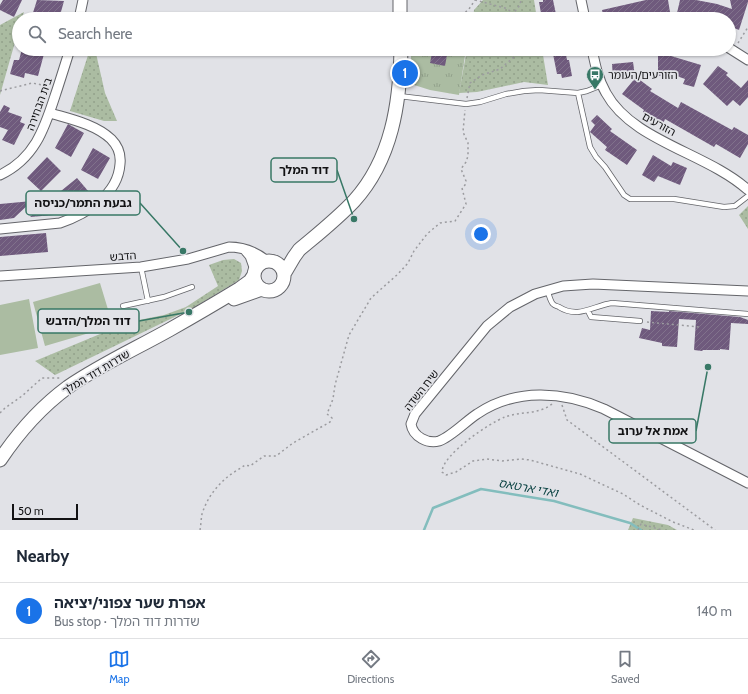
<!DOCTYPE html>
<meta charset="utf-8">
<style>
:root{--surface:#fff;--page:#f6f6f7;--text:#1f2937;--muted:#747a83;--line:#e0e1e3;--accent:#1a73e8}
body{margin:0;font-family:Cabin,"Noto Sans Hebrew",sans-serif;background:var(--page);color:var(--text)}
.scale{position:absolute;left:12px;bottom:10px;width:66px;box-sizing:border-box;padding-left:4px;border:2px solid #121214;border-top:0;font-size:11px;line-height:14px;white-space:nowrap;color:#121214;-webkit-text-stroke:3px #e1e2e7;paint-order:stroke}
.you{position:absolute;left:481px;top:234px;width:14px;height:14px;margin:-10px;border:3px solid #fff;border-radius:50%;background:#1a73e8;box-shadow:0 0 0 6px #1a73e833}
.badge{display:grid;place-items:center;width:26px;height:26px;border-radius:50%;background:var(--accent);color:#fff;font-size:13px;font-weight:700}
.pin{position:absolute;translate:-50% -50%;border:2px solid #fff;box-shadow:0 1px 4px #0006}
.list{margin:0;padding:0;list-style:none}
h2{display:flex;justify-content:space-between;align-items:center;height:52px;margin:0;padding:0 16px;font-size:17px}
h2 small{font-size:13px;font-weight:400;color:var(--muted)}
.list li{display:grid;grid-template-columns:26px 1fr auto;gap:12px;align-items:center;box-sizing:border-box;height:56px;padding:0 16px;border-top:1px solid var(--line)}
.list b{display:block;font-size:15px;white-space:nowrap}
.list p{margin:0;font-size:13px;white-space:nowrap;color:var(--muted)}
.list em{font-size:13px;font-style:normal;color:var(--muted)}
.icon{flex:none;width:22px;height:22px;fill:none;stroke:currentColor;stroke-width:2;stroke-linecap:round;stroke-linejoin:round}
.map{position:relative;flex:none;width:748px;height:530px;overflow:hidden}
.search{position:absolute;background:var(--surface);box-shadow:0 1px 3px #0004;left:12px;right:12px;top:12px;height:44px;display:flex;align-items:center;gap:10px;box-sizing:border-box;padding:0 14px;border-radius:22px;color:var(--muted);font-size:15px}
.sheet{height:108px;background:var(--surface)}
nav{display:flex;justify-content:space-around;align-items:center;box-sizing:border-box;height:56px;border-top:1px solid var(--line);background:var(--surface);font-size:11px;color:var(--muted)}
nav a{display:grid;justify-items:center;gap:2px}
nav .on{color:var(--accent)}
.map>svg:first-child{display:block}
.grass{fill:url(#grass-tufts)}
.park{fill:url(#park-dots)}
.pitch{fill:#abbca2}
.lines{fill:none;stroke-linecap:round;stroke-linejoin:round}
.stream{stroke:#83bdbd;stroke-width:2.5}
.building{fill:url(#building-hatch)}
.lane-casing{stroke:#64656a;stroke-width:6}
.street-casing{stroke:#64656a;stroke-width:11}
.secondary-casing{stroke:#64656a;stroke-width:15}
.path{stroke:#9b9b9f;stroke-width:1.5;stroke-dasharray:2 3;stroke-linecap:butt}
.lane{stroke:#fff;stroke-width:4.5}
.street{stroke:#fff;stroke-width:9}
.secondary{stroke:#fff;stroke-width:13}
.labels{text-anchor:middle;stroke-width:3.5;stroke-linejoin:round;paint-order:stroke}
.poi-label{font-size:11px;fill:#121214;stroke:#e1e2e7;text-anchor:start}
.street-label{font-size:11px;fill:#121214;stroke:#e1e2e7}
.water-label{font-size:12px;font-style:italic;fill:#063f3f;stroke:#e1e2e7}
.leader{fill:none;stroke:#387866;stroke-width:1.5}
.callout-dot{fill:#387866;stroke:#e1e2e7;stroke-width:1.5}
.callout{fill:#e1e2e7;stroke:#387866;stroke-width:1.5}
.callout-label{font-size:12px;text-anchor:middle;font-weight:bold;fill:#121214}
</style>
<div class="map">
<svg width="748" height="530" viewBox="0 0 748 530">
<defs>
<pattern id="grass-tufts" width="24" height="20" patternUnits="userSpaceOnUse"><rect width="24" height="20" fill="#abbca2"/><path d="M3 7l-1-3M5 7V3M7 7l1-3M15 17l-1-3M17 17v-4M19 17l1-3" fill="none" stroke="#92a18b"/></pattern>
<pattern id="park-dots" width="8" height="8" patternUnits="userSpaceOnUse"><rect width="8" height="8" fill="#abbca2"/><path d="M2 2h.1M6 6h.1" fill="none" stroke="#92a18b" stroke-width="1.8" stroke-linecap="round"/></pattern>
<pattern id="building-hatch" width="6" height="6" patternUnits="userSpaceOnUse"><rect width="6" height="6" fill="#6f5a7d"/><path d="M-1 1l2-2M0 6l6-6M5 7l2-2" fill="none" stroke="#81728c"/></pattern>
</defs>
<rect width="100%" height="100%" fill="#e1e2e7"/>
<path class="grass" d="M415 49H466L459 95 430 90 411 84V51Z"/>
<path class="park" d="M483 0H534L537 19H473L474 10Z
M24 12 22 19H19V28L0 95V25Z
M90 49H95L105 93 117 121H104L70 111Z
M467 49H542L548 85 524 82 477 92 459 93Z
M748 206V229L739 215Z
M234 259 241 263 242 271 239 280 193 308 55 375 35 361 129 322 164 315 186 307 218 286 209 265 223 260Z
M633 518 668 525 677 530H628Z"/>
<path class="pitch" d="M100 283 113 326 45 346 33 302Z
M29 299 38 348 0 355V305Z"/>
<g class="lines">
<path class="stream" d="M424 530 433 508 481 489 554 501 630 523 641 530"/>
</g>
<path class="building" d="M3 0H22L14 17 0 10V5Z
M37 0 64 1 59 19H31Z
M543 0H553L557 19H542L539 2H543Z
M646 0H668L670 12 639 19H604L602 10Z
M680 0H696L717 4 732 9 730 0H748V2L739 30 729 26V19H703L677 13Z
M22 49H28L44 54 38 76 25 73 24 78 10 74 14 60H19Z
M552 49H565L567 60H569L572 76 562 78 561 74H557Z
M432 53 447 55 445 66 430 63Z
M658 53H671V56L701 65 694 87 683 84 685 79 674 75 658 76Z
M633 62 635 76 613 78 612 64Z
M718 66 728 73 726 75 741 88 748 80V97L740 106 733 100 727 106 703 84Z
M636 77 652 89 650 91 678 108 681 102 732 130 734 127 748 135V144L740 158 716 144 714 147 665 119 663 124 643 112 644 110 622 94Z
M4 105 10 108 8 112 22 117 20 122 25 124 21 131 19 130 21 131 14 145 2 140 8 130 0 127V112Z
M597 115 612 129 610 131 637 150 627 165 605 150 607 147 590 132 595 125 591 121Z
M68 124 84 133 71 157 55 148Z
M93 148 110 158 98 179 81 170Z
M653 155 671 166 673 162 687 168 680 185 658 176 654 182 642 175Z
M47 157 61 171 41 191 27 178Z
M77 178 89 192 69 210 56 195Z
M52 198 54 215 30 217Z
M32 201 14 218 0 220V204Z
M46 233 48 252 0 256V237Z
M651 311 669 312V311L740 317 748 320V324L731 323 729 350 720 349V350H703L702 351 694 350 696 320 679 319 677 347 662 346V343L639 338 642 328 650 330Z"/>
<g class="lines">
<defs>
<path id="lane" d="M578 93 590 147 596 157 605 167 624 195 630 199H674L724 207 735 206 748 196
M399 96 466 104 480 102 506 94 524 91 539 90 578 93 587 91 602 85
M141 267 148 301
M547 290C549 294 550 301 553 304 555 306 557 306 559 307 578 319 593 306 612 303L748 314
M123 306 164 297 192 287
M588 311 591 317 640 321"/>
<path id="street" d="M581 0 585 19
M79 19 83 0
M729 48 748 60
M592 49C595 64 598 79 606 93 632 141 707 153 748 190
M0 175C34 159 44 130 55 96 60 81 65 65 70 49
M0 229 60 223C86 214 118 195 120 164 121 155 118 146 111 139 95 124 70 119 50 113
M244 249 250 256 255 270
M0 276 141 267 188 259 229 247C243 247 256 252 267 261
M748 291 593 284 563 286 535 294 510 307 487 326 415 414 411 424C413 437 428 444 439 441 451 437 466 421 477 414 515 388 563 391 604 409L748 483"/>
<path id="secondary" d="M400 19V0
M254 276a15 15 0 1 1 30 0a15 15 0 1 1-30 0Z
M284 274 294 257 299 250C318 234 337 219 354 201 392 159 400 103 401 49
M234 299 262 289
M0 460C18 433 41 407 68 387 100 365 135 349 169 330 192 317 216 303 239 289L250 281 254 275"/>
</defs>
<use href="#lane" class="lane-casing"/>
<use href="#street" class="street-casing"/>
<use href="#secondary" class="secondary-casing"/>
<path class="path" d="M475 0 505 8 514 13
M458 19 469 9 475 0
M502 19C511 14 519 11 521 0
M738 43 748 27
M0 91 32 83 48 86
M467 98 470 83 482 75 500 69 520 52 521 49
M647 322 699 327
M552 404C538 415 521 411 505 417 489 423 442 455 442 472L446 475 456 472 473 461 487 459 502 461 521 459 530 460 580 474 623 494 640 505 673 522 694 530
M562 405 567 420 715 530
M0 413 5 408 22 396 42 378H61
M200 530C201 525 201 519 202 514 206 501 214 489 224 480 230 474 238 470 245 465L250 466 264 456H276L293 443 330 422 332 418 327 414 333 399 335 385 349 335 371 298 398 274 408 263 414 251 427 234 440 223 455 221 466 204 462 188 465 185 466 181 461 169 466 162 468 156V143L463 132 465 110
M638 530 641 524 662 530"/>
<use href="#lane" class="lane"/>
<use href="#street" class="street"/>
<use href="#secondary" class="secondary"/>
</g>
<defs>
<symbol id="bus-pin" viewBox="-11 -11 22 30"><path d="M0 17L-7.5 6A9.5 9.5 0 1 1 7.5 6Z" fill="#387866" stroke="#e1e2e7"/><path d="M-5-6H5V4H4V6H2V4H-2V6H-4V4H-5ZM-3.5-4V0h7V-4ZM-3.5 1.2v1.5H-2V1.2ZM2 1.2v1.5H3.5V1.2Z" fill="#fff"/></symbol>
</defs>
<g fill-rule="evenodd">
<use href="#bus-pin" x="585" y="65" width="20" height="27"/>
</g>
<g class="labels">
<g class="poi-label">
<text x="608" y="79">הזורעים/העומר</text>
</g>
<g class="street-label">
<text transform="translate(39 104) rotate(-70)" y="4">בית הבחירה</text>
<text transform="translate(659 124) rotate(29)" y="4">הזורעים</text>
<text transform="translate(123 256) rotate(-4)" y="4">הדבש</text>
<text transform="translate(96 372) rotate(-31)" y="4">שדרות דוד המלך</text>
<text transform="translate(421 390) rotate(-52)" y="4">שיח השדה</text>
</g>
<g class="water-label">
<text transform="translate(528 488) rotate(10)" y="4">ואדי ארטאס</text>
</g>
</g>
<path class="leader" d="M354 219L337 170M183 251L140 203M189 312L139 321M708 367L696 431"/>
<g class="callout-dot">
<circle cx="354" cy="219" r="4"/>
<circle cx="183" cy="251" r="4"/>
<circle cx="189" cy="312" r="4"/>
<circle cx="708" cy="367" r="4"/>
</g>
<g class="callout">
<rect x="271" y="158" width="66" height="24" rx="4"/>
<rect x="26" y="191" width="114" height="24" rx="4"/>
<rect x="38" y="309" width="101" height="24" rx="4"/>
<rect x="609" y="419" width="87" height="24" rx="4"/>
</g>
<g class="callout-label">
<text x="304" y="174">דוד המלך</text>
<text x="83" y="207">גבעת התמר/כניסה</text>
<text x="88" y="325">דוד המלך/הדבש</text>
<text x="653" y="435">אמת אל ערוב</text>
</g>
</svg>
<div class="scale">50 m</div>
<div class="you"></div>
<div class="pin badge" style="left:405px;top:73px">1</div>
<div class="search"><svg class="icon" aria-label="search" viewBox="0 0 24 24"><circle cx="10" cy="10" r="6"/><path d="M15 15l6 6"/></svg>Search here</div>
</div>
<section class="sheet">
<h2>Nearby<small></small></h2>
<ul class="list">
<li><span class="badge">1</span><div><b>אפרת שער צפוני/יציאה</b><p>Bus stop · שדרות דוד המלך</p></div><em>140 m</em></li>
</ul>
</section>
<nav>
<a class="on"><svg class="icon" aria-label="map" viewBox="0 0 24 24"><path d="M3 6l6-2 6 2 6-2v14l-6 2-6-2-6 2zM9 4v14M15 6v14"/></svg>Map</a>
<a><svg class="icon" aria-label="directions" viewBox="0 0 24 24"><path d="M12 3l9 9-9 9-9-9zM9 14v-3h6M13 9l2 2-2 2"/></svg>Directions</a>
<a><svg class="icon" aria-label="saved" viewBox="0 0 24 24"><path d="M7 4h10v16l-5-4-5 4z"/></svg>Saved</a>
</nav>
